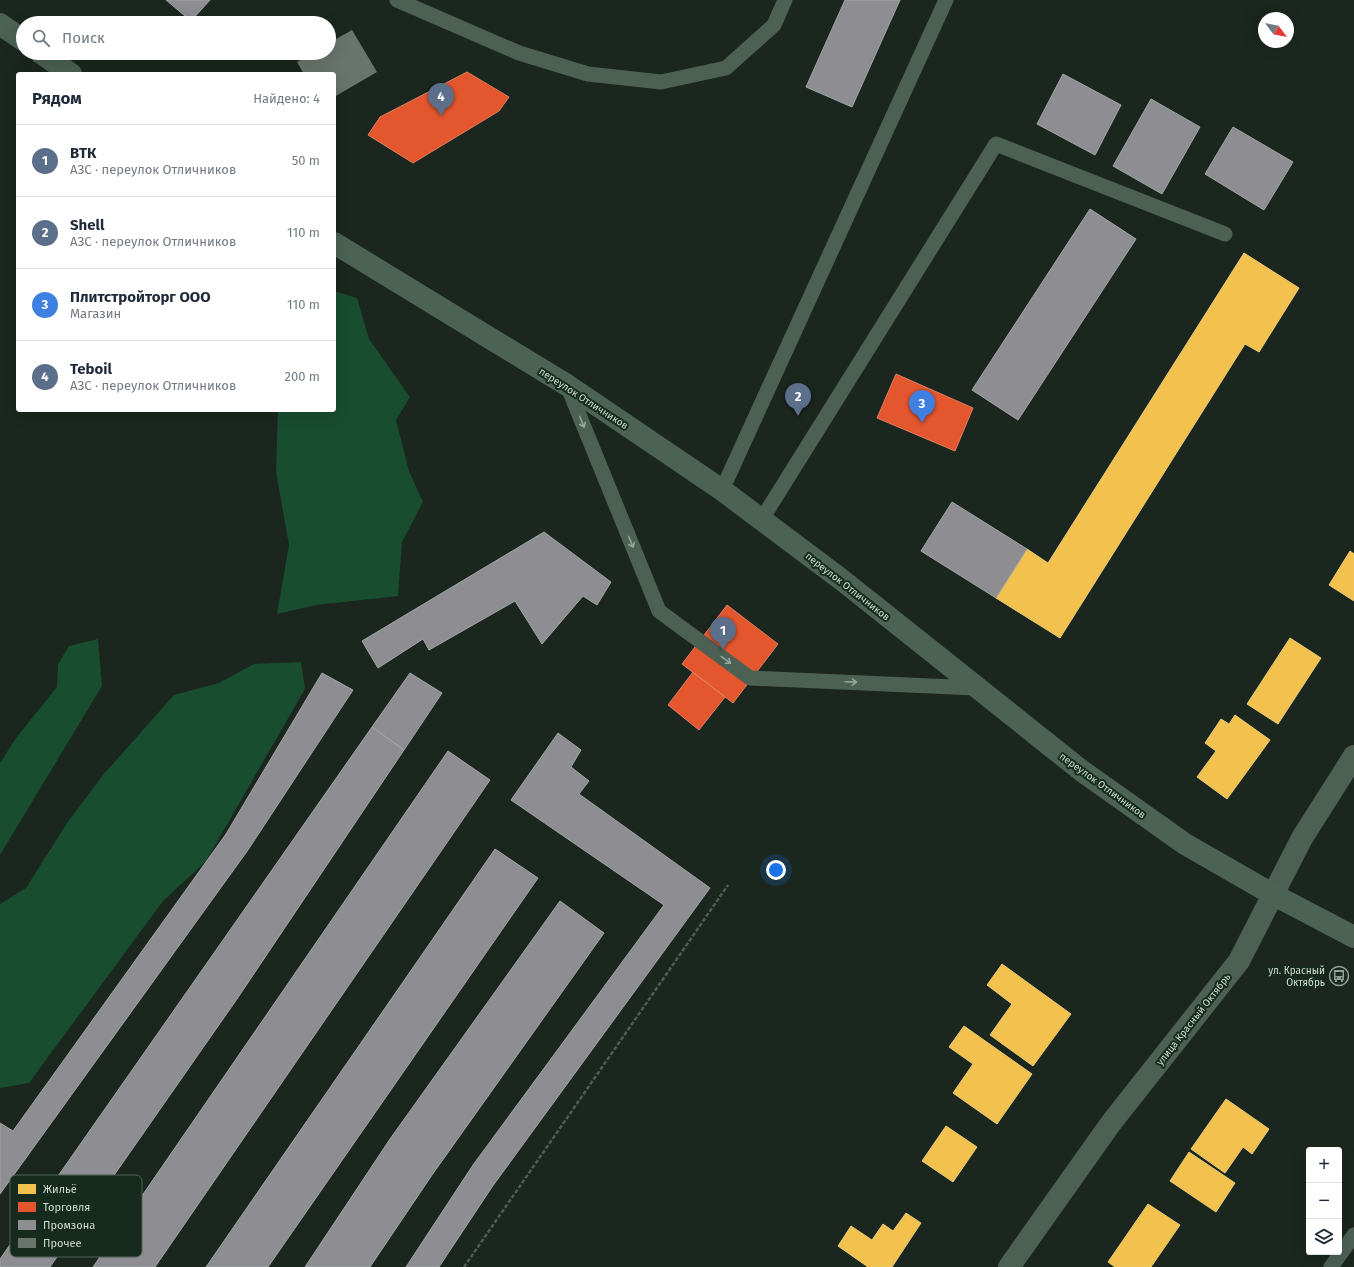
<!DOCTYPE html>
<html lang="ru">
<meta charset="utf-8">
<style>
:root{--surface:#fff;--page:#f2f2f3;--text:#1f2937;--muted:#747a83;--line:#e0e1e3;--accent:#525e61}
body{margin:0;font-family:"Fira Sans",sans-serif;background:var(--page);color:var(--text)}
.controls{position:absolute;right:12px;bottom:12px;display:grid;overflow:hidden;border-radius:4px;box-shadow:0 4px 16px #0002}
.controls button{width:36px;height:36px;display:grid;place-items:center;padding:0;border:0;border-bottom:1px solid var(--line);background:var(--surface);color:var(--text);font:20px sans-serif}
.compass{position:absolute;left:1258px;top:12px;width:36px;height:36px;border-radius:50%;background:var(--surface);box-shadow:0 4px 16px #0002;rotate:122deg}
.you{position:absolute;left:776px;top:870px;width:14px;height:14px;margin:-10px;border:3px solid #fff;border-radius:50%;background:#1a73e8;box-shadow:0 0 0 6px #1a73e833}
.badge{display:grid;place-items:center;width:26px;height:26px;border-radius:50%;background:var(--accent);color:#fff;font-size:13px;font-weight:700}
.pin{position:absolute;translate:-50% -33px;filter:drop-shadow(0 1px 2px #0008)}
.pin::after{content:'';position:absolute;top:21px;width:14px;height:12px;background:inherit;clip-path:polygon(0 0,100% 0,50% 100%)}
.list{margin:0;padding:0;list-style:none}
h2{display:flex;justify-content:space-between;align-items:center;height:52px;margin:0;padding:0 16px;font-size:17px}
h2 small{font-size:13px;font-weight:400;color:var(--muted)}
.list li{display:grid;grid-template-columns:26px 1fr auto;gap:12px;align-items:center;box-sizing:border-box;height:72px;padding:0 16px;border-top:1px solid var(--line)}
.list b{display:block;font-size:15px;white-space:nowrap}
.list p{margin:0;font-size:13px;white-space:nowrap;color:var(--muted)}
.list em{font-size:13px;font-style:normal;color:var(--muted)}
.icon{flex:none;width:22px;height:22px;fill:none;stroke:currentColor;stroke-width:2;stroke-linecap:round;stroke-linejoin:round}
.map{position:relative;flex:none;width:1354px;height:1267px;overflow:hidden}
.search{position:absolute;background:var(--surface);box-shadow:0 4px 16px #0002;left:16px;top:16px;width:320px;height:44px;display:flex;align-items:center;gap:10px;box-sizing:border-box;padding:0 14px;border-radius:22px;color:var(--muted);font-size:15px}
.panel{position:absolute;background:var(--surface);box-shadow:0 4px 16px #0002;left:16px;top:72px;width:320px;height:340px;border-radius:4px}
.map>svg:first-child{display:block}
.green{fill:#194d2f}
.homes{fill:#f2c14e;stroke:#e8ca76}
.shops{fill:#e4572e;stroke:#de8060}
.industry{fill:#8d8d92;stroke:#a1a5a6}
.building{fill:#69746d}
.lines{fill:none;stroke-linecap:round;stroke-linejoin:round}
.path{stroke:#4f5d54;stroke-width:2.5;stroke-dasharray:4 2;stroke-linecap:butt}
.lane{stroke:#4c6054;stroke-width:15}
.street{stroke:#4c6054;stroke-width:22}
.secondary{stroke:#4b6254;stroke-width:22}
.oneway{stroke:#95a59b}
.labels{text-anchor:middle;stroke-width:4;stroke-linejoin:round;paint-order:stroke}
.street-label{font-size:10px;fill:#d1ded5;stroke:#162a1d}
.poi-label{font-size:10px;fill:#d1ded5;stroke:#162a1d;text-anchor:end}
.key{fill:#162a1d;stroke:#4e6054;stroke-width:1}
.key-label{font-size:11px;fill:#d1ded5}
</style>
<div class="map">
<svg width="1354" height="1267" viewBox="0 0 1354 1267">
<rect width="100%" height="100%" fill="#1a261e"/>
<path class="green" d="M334 291 357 298 369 339 410 397 396 420 409 471 423 502 402 542 398 596 316 605 277 614 289 545 276 472 278 410H334Z
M98 639 102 686 0 855V763L16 738 57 687 58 664 69 646Z
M301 662 305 689 206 861 163 901 29 1083 0 1088V904L26 888 67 823 103 775 174 695 219 683 254 664Z"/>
<path class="homes" d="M1244 253 1299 288 1259 352 1245 344 1060 638 996 598 1027 549 1048 563Z
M1350 551 1354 554V601L1329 585Z
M1290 638 1321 658 1278 724 1247 704Z
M1235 715 1270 740 1227 799 1197 777 1216 751 1205 743 1221 719 1229 724Z
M1002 964 1071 1014 1033 1066 990 1035 1012 1004 987 985Z
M964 1026 1032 1074 997 1124 953 1093 973 1064 949 1047Z
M1226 1099 1269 1129 1252 1154 1243 1147 1225 1173 1191 1149Z
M946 1126 977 1147 953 1182 922 1161Z
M1189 1152 1235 1183 1216 1212 1170 1181Z
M1148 1204 1180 1225 1151 1267H1115L1108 1262Z
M906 1213 921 1223 892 1267H868L838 1246 851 1226 872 1240 883 1224 893 1231Z"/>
<path class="shops" d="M467 72 509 97 499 111 413 163 368 135 380 117Z
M896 374 973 408 955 451 877 418Z
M727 605 778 644 733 703 682 664Z
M693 672 725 697 699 730 668 705Z"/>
<path class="industry" d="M166 0H210L191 21Z
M845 0H900L852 107 806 87Z
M1063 74 1121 105 1095 155 1037 124Z
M1151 99 1200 127 1162 194 1113 166Z
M1233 127 1293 162 1264 210 1205 174Z
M1090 209 1136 239 1018 420 972 390Z
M952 502 1027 549 996 598 921 551Z
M544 532 611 582 597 605 583 596 542 644 515 601 429 650 423 639 378 668 362 641Z
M322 673 353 690 248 850 0 1194V1123L13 1131 226 834Z
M410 673 442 693 404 750 372 727Z
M372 727 404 750 237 999 50 1267H0V1259Z
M558 733 581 750 571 767 589 781 579 794 710 888 492 1187 439 1267H406L473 1165 664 905 511 800Z
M448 751 490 780 155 1267H93Z
M495 849 538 878 268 1267H206Z
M560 901 604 933 432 1175 370 1267H305L390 1139Z"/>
<path class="building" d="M352 30 377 72 334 97V74H304L297 62 312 53H329V43Z"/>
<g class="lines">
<path class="path" d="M464 1267 728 885"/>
<path class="lane" d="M397 0 519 53 588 74 661 82 726 68 774 25 785 0
M567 385 659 611 750 678 976 688
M722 490 946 0
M762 519 996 144 1225 234
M1331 1267 1354 1235"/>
<path class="street" d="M1009 1267 1111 1123 1239 961 1302 838 1354 756"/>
<path class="secondary" d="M0 24 23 40
M41 53 71 74
M334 243 567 385 722 490 842 580 1082 771 1185 844 1272 894 1354 937"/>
</g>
<defs><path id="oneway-shaft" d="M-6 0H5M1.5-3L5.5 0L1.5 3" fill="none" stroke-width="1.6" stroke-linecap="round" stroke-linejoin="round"/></defs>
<g class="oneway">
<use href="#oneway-shaft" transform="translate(582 422) rotate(68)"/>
<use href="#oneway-shaft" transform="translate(631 542) rotate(68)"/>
<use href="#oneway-shaft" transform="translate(726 660) rotate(36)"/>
<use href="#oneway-shaft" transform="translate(851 682) rotate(2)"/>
</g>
<defs>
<symbol id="bus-ring" viewBox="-11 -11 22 22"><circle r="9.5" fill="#162a1d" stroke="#919e95" stroke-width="1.5"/><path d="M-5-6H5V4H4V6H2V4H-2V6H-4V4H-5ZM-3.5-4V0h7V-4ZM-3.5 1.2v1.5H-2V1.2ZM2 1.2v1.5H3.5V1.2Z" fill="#919e95"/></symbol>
</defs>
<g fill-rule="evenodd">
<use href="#bus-ring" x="1328" y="965" width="22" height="22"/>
</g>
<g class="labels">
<g class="street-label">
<text transform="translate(584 398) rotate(33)" y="4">переулок Отличников</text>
<text transform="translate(848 586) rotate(38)" y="4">переулок Отличников</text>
<text transform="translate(1103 785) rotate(36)" y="4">переулок Отличников</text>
<text transform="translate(1193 1019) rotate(-52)" y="4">улица Красный Октябрь</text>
</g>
<g class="poi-label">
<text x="1325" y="974">ул. Красный<tspan x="1325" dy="12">Октябрь</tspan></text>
</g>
</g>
<rect x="10" y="1175" width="132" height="82" rx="6" class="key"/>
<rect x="18" y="1184" width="18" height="10" fill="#f2c14e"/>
<rect x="18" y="1202" width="18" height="10" fill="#e4572e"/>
<rect x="18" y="1220" width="18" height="10" fill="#8d8d92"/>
<rect x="18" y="1238" width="18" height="10" fill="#69746d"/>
<g class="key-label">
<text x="43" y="1193">Жильё</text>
<text x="43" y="1211">Торговля</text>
<text x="43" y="1229">Промзона</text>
<text x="43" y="1247">Прочее</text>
</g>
</svg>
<div class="controls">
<button>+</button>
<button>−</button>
<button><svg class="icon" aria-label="layers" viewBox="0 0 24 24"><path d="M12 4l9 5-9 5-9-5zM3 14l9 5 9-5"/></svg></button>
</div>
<svg class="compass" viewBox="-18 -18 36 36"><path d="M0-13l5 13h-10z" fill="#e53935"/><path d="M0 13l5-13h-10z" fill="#747a83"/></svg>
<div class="you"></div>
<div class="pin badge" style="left:723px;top:650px;background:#5c6f8a">1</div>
<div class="pin badge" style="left:798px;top:416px;background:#5c6f8a">2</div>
<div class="pin badge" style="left:922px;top:423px;background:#3f7fe0">3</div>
<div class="pin badge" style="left:441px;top:116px;background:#5c6f8a">4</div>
<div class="search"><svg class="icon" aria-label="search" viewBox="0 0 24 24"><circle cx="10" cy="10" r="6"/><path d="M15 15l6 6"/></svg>Поиск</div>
<section class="panel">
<h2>Рядом<small>Найдено: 4</small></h2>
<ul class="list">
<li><span class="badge" style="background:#5c6f8a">1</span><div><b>ВТК</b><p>АЗС · переулок Отличников</p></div><em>50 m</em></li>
<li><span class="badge" style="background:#5c6f8a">2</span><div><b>Shell</b><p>АЗС · переулок Отличников</p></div><em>110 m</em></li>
<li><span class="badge" style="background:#3f7fe0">3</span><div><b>Плитстройторг ООО</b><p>Магазин</p></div><em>110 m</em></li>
<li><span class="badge" style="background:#5c6f8a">4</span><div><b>Teboil</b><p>АЗС · переулок Отличников</p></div><em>200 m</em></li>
</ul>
</section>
</div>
